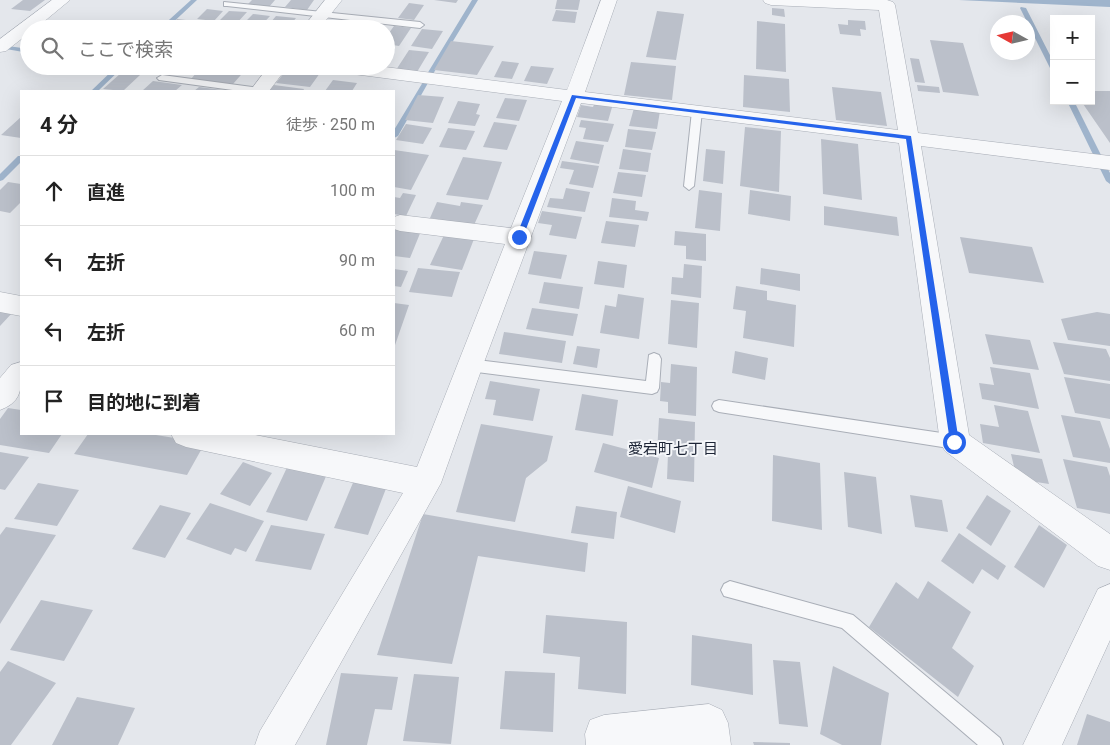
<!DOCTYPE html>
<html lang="ja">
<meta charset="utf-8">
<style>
:root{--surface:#fff;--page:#f2f2f2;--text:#222;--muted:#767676;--line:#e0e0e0}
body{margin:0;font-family:Roboto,"Noto Sans JP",sans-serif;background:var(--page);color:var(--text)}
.controls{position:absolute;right:15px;top:15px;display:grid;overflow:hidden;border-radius:0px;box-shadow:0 5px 20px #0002}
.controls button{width:45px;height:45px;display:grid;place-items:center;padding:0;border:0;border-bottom:1px solid var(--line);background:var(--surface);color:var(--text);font:25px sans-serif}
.compass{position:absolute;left:990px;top:15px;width:45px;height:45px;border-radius:50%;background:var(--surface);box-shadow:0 5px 20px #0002;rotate:278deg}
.stop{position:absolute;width:15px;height:15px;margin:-11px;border:4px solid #2563eb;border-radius:50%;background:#fff}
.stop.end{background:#2563eb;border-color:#fff;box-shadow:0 1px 5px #0008}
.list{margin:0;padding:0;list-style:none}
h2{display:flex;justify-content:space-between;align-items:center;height:65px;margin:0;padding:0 20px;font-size:21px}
h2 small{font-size:16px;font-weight:400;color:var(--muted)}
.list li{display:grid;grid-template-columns:32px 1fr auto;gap:15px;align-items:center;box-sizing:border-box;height:70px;padding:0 20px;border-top:1px solid var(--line)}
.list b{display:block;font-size:19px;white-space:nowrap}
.list em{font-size:16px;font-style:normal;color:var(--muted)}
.icon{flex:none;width:28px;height:28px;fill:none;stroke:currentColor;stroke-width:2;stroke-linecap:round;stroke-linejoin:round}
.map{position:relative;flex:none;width:1110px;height:745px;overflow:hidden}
.search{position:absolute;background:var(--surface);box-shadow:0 5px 20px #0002;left:20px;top:20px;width:375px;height:55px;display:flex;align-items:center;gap:12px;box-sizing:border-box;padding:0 18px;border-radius:28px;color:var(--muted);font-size:19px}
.panel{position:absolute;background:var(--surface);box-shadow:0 5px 20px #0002;left:20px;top:90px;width:375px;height:345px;border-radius:0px}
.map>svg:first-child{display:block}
.water{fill:#9fb4cc}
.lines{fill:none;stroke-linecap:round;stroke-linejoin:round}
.stream{fill:#9fb4cc;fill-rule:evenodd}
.building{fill:#bbc0ca}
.service-casing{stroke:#a9aeb7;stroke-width:2}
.minor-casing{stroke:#a9aeb7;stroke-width:1}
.service{fill:#f7f8fa;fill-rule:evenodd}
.minor{fill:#f7f8fa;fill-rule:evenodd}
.route{fill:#2563eb}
.labels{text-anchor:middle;stroke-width:4;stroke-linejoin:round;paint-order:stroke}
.neighbourhood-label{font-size:15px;fill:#1d2536;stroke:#f4f6f9}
</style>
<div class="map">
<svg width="1110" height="745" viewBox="0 0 1110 745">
<rect width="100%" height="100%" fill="#e4e7ec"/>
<path class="water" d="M959 0H1110V7Z"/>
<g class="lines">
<path class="stream" d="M191 0H197L166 29H159Z
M472 0H478L433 74 428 75 427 74Z
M1021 7 1026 8 1054 63V72L1051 70 1020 8Z
M8 46 29 49V53L6 49V47Z
M117 66H124L98 91H91Z
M423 82 428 83 398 136 394 138V130Z
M1067 101H1074L1110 173V184L1106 181Z
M18 156H21V162L3 180 0 181V174Z"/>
</g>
<path class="building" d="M23 0H45L30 11 11 9Z
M252 0H275L269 7 247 5Z
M291 0H314L307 10 285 7Z
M434 0H458L456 3Z
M557 0H580L578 10 555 9Z
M409 3 424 5 414 20 398 18Z
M772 8 784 9 785 17 772 15Z
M207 9 223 11 214 21 197 19Z
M556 10 577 12 575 23 552 21Z
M229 11 247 12 237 23 219 21Z
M657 11 684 14 676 60 646 57Z
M253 14 270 16 259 28 241 26Z
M276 16 296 18 287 29H265Z
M177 19 195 21 187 29H166Z
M329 20 353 22 347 29H322Z
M848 20 865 21 866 30 860 29 861 36 840 34 838 24 848 25Z
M757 21 785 24 786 72 756 69Z
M212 25 237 27V29H208Z
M394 26 411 28 399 46 386 44V37Z
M422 29 443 31 432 49 411 46Z
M930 40 963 43 979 96 943 92Z
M451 41 494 46 477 75 434 70Z
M386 48 395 49 386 62Z
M409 50 429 52 417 72 396 70Z
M910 58 919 59 925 83 915 82Z
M502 61 519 63 512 79 494 77Z
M631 62 676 66 672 100 624 95Z
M135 66H159L151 75 129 72Z
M202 66H232L247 68 233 84 191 79Z
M531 66 554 68 547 84 524 81Z
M300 71 320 73 310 87 276 83 284 73 298 74Z
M121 73 140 75 123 91 103 89Z
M744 75 789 79 790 112 743 107Z
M333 80 357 83 352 91H325Z
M153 81 182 85 175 91H142Z
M274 85 304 89 303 91H269Z
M917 85 939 87 940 93 918 91Z
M199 87 223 90V91H194Z
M832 87 881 92 887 126 836 120Z
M1091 91H1110V143L1081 101H1091Z
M418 95 444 97 433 123 405 120Z
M505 98 527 100 519 121 496 118Z
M458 101 480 104 476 114 480 115 475 126 448 123Z
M595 102 613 104 608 121 577 117 581 105 593 107Z
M634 108 660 111 657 129 629 126Z
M21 117V138L1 135Z
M581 120 614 124 608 142 583 139 586 128 579 127Z
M494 122 517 125 507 150 483 147Z
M406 124 432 128 423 144 396 140Z
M745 127 781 131 779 192 740 186Z
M448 128 475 131 466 150 439 147Z
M628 129 656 132 652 150 625 147Z
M821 139 858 144 862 200 823 194Z
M576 141 604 145 599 164 570 159Z
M623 149 651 153 648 172 619 169Z
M706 149 725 151 723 184 703 181Z
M394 150 429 155 411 190 394 187Z
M463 157 502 162 488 200 446 195Z
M562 161 599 166 593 188 569 184 574 170 560 168Z
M618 172 646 175 642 197 613 193Z
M8 182 21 184V202L10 213 0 211V190Z
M566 188 590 192 585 212 547 207 550 198 563 199Z
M699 190 722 193 720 231 695 228Z
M750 190 791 196 790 221 748 214Z
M403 193 416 195 406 216 394 214V197L400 198Z
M612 198 636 201 635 210 649 212 647 221 609 217Z
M437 202 460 206 461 202 483 205 474 225 430 218Z
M824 206 897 217 899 236 824 225Z
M542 211 582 217 576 239 549 235 552 225 538 223Z
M606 221 639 225 635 247 601 243Z
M394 228 421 231 410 258 394 256Z
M675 231 706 234V261L686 259V246L674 245Z
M444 235 474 239 462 270 430 265Z
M960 237 1032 247 1044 283 969 273Z
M534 251 567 255 561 279 528 274Z
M598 261 627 265 624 288 594 284Z
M684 264 702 266 701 298 671 294 672 277 683 278Z
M418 268 460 272 452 297 409 292Z
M761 268 800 274V291L760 284Z
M394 269 408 271 401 287 394 286Z
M544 282 583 287 579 309 539 303Z
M736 286 767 291V300L796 305 794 347 743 338 746 311 733 309Z
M618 294 644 298 639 339 600 333 605 305 616 307Z
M671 300 699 303 697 348 668 344Z
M394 303 409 305 394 348Z
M532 308 578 314 573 336 526 329Z
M0 310 13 312 0 326Z
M1097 312 1110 314V346L1068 340 1061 319Z
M504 332 566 341 562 363 499 354Z
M985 334 1030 340 1039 370 993 364Z
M1053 342 1106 349 1110 358V381L1064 374Z
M577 346 600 349 597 368 573 364Z
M735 351 768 358 765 380 732 373Z
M671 364 697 367 696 416 668 413V402L660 401 661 382 670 383Z
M990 367 1030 373 1039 409 982 399 979 383 994 385Z
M1064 377 1110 384V419L1075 413Z
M490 381 540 389 533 421 493 415 496 400 485 399Z
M582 394 618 400 613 436 575 430Z
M994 405 1028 411 1040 453 983 443 980 424 999 427Z
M8 408 21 410V434H62L49 453 0 445V419Z
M1061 415 1100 421 1110 449V463L1073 457Z
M659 418 695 422 694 482 667 479 668 454 657 453Z
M481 424 553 436 547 461 526 478 515 522 456 512Z
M88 434H150L205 443 187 475 74 454Z
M603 443 659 458 652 488 594 472Z
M0 452 29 457 5 490 0 489Z
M1011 454 1042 459 1049 484 1017 479Z
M773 455 820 463 822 530 772 521Z
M291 459 330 467 307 521 266 512Z
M1063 459 1107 467 1110 476V514L1077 508Z
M243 462 272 473 250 506 220 494Z
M844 472 876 477 882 534 848 527Z
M355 478 387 486 368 535 334 528Z
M38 483 79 490 57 526 14 519Z
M628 486 681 501 675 533 620 517Z
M910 495 942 500 948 532 915 527Z
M987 495 1011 511 991 546 966 528Z
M210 503 264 521 246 552 235 548 231 555 186 539Z
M160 505 191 513 165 558 132 549Z
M576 506 617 512 614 539 571 533Z
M423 514 588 543 585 572 478 556 452 664 377 655Z
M271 525 325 534 311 570 255 561Z
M1039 525 1067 545 1044 588 1014 567Z
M6 527 56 535 0 624V535Z
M959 533 1006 566 998 580 982 569 973 584 941 561Z
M928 581 971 612 952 648 974 666 958 697 869 627 896 582 918 599Z
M41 600 93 610 64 661 10 650Z
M546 615 627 622 626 694 578 689 580 657 543 653Z
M692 635 752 644 753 695 691 685Z
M773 660 800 662 808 727 779 724Z
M8 661 56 683 11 745H0V672Z
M833 666 889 693 881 745H842L820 734Z
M505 671 555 673 553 732 500 729Z
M341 673 398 677 392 710 375 709 367 745H326Z
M414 674 459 677 451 744 403 741Z
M77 697 135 708 118 745H52Z
M1087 714 1110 722V745H1077Z
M753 742 790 743V745H754Z"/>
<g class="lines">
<defs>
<path id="service" d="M224 2 420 22 424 25 420 28 227 6H224Z
M162 75 259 88 264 91H240L159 80 157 78Z
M697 108 702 111 694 186 689 190 684 186 692 111Z
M654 353 659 355 661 359 659 388 657 392 652 394 469 371 464 369 462 365 464 361 469 359 646 381 649 355Z
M719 400 955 435 960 437 962 442 960 447 955 449 719 412 714 410 712 406 714 402Z
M730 581 853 615 1000 738 1003 745H978L842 628 724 596 721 590 724 584Z"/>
<path id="minor" d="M52 0H70L35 29H29V33L6 51 0 52V39Z
M325 0H342L319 29H302Z
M601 0H617L585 92 898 130 879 10 771 5 765 3 763 0H887L893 2 895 5 918 133 1110 156V170L921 146 969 435 1110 534V570L1098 566 945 451 940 442 899 143 581 103 483 365 441 483 295 745H255L260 731 403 493 186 447 176 443 171 434H250L417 467 505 244 400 231 394 229V217L400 215 511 228 562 101 330 71 324 70 321 66H377L567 90Z
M269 66H288L269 91H250Z
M0 292 21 296V316L0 312Z
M21 362C21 384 25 401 0 410V378L11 365Z
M1110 584V640L1062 745H1023L1098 589Z
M709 704 722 710 728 723 731 745H586L585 734 590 720 604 715Z"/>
</defs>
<use href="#service" class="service-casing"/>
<use href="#minor" class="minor-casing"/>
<use href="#service" class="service"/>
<use href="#minor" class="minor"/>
</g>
<path class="route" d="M572 95 911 136 959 442 958 445H951L950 442 906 139 576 98 523 237 517 239 516 237Z"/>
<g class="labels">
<g class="neighbourhood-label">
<text x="673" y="454">愛宕町七丁目</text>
</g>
</g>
</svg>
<div class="controls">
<button>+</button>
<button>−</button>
</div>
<svg class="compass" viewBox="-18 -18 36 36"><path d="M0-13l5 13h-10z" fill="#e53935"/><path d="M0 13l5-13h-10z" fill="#767676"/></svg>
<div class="stop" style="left:954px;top:442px"></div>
<div class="stop end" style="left:519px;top:237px"></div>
<div class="search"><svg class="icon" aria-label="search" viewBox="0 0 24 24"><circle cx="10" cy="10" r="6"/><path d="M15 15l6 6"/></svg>ここで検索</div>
<section class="panel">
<h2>4 分<small>徒歩 · 250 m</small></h2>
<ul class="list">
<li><svg class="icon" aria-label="ahead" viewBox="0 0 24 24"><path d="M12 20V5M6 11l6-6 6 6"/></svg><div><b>直進</b></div><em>100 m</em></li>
<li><svg class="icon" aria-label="left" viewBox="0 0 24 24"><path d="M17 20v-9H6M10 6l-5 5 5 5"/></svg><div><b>左折</b></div><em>90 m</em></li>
<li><svg class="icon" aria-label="left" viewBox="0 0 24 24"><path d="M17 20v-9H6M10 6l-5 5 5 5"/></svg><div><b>左折</b></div><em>60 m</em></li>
<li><svg class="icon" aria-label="arrive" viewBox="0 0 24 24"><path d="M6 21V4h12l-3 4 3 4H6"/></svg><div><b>目的地に到着</b></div></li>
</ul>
</section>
</div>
